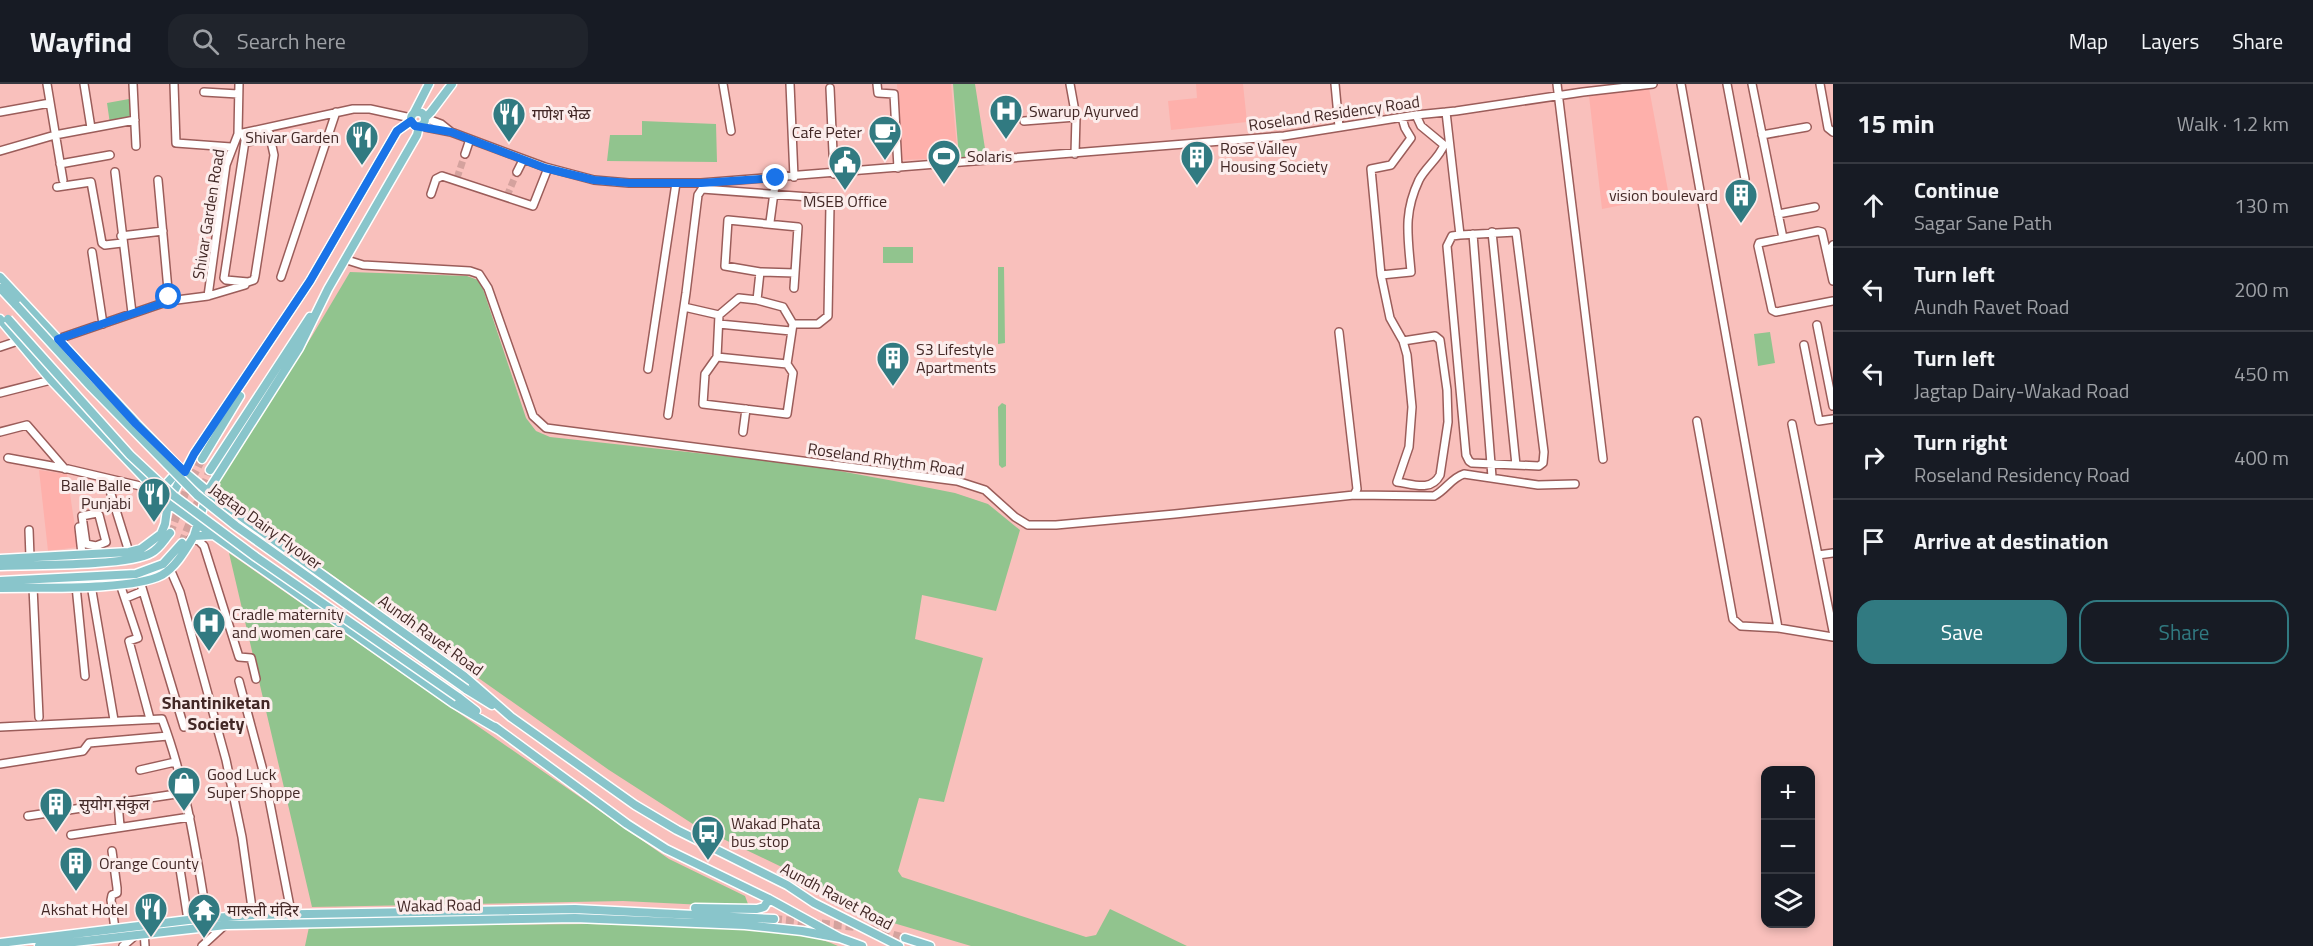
<!DOCTYPE html>
<meta charset="utf-8">
<style>
:root{--surface:#171b24;--page:#20242c;--text:#f1f3f6;--muted:#9ea1a6;--line:#363941;--accent:#317a81}
body{margin:0;font-family:"Titillium Web","Noto Sans Devanagari",sans-serif;background:var(--page);color:var(--text)}
.controls{position:absolute;right:18px;bottom:18px;display:grid;overflow:hidden;border-radius:12px;box-shadow:0 3px 9px #0003}
.controls button{width:54px;height:54px;display:grid;place-items:center;padding:0;border:0;border-bottom:2px solid var(--line);background:var(--surface);color:var(--text);font:30px sans-serif}
.stop{position:absolute;width:18px;height:18px;margin:-14px;border:4px solid #1a73e8;border-radius:50%;background:#fff}
.stop.end{background:#1a73e8;border-color:#fff;box-shadow:0 2px 6px #0008}
.list{margin:0;padding:0;list-style:none}
h2{display:flex;justify-content:space-between;align-items:center;height:78px;margin:0;padding:0 24px;font-size:26px}
h2 small{font-size:20px;font-weight:400;color:var(--muted)}
.list li{display:grid;grid-template-columns:39px 1fr auto;gap:18px;align-items:center;box-sizing:border-box;height:84px;padding:0 24px;border-top:2px solid var(--line)}
.list b{display:block;font-size:22px;white-space:nowrap}
.list p{margin:0;font-size:20px;white-space:nowrap;color:var(--muted)}
.list em{font-size:20px;font-style:normal;color:var(--muted)}
.actions{display:flex;gap:12px;padding:18px 24px}
.actions a{flex:1;padding:14px 0;border:2px solid var(--accent);border-radius:18px;text-align:center;font-size:21px;color:var(--accent)}
.actions .main{background:var(--accent);color:#fff}
.icon{flex:none;width:33px;height:33px;fill:none;stroke:currentColor;stroke-width:2;stroke-linecap:round;stroke-linejoin:round}
.map{position:relative;flex:none;width:1833px;height:862px;overflow:hidden}
header{display:flex;align-items:center;gap:36px;box-sizing:border-box;height:84px;padding:0 30px;background:var(--surface);border-bottom:2px solid var(--line)}
header strong{font-size:28px}
nav{display:flex;gap:33px;margin-inline-start:auto;font-size:21px}
.search{width:420px;height:54px;background:var(--page);display:flex;align-items:center;gap:15px;box-sizing:border-box;padding:0 21px;border-radius:18px;color:var(--muted);font-size:22px}
main{display:flex}
aside{flex:1;background:var(--surface)}
.map>svg:first-child{display:block}
.built{fill:#feb0ab}
.green{fill:#91c48e}
.lines{fill:none;stroke-linecap:round;stroke-linejoin:round}
.minor-tunnel{stroke:#d4a29e;stroke-width:7;stroke-dasharray:7 3.5;stroke-linecap:butt}
.major-tunnel{stroke:#d4a29e;stroke-width:8;stroke-dasharray:8 4;stroke-linecap:butt}
.minor-casing{stroke:#9b5d5a;stroke-width:10}
.major-casing{stroke:#fff;stroke-width:11}
.minor{stroke:#fff;stroke-width:7}
.major{stroke:#89c5cb;stroke-width:8}
.major-bridge-casing{stroke:#fff;stroke-width:11;stroke-linecap:butt}
.major-bridge{stroke:#89c5cb;stroke-width:8}
.route{stroke:#1a73e8;stroke-width:8}
.labels{text-anchor:middle;stroke-width:6;stroke-linejoin:round;paint-order:stroke}
.poi-label{font-size:16px;fill:#422826;stroke:#fcedec;text-anchor:start}
.street-label{font-size:16px;fill:#422826;stroke:#fcedec}
.neighbourhood-label{font-size:18px;font-weight:bold;fill:#422826;stroke:#fcedec}
</style>
<header>
<strong>Wayfind</strong>
<div class="search"><svg class="icon" aria-label="search" viewBox="0 0 24 24"><circle cx="10" cy="10" r="6"/><path d="M15 15l6 6"/></svg>Search here</div>
<nav><a>Map</a><a>Layers</a><a>Share</a></nav>
</header>
<main>
<div class="map">
<svg width="1833" height="862" viewBox="0 0 1833 862">
<rect width="100%" height="100%" fill="#f9c0bc"/>
<path class="built" d="M897 0H951L958 74 901 76Z
M1196 0H1243L1247 38 1171 46 1168 17 1197 14Z
M1649 4 1669 112 1602 125 1589 12Z
M39 386 67 390 78 463 48 467Z"/>
<path class="green" d="M953 0H975L986 71 959 74Z
M129 15 131 35 110 40 107 19Z
M642 37 716 40 717 78 607 77 610 51H642Z
M883 163H913V179H883Z
M998 183H1004L1005 259 998 260Z
M350 188 467 192 478 196 482 202 526 334 536 347 550 353 807 381 894 397 955 409 988 420 1020 446 996 527 922 511 915 555 983 574 944 718 919 714 898 787 902 793 1086 853 1096 851 1110 825 1187 862H971L880 835 815 799 696 742 609 686 213 407 312 252Z
M1770 248 1775 279 1758 282 1754 250Z
M1002 319 1006 321V382L1002 384 999 381 998 323Z
M229 469 669 775 745 812 748 820 745 823 623 817 312 823Z
M589 840C642 841 694 842 747 846 777 849 810 849 838 862H305L309 843Z"/>
<g class="lines">
<path class="minor-tunnel" d="M457 94 465 70
M507 112 517 88"/>
<path class="major-tunnel" d="M170 449 187 404 202 375
M182 459 210 386
M774 835 857 843
M870 845 905 854"/>
<defs>
<path id="minor" d="M47 0 63 96
M84 0 91 44
M133 0 136 62
M174 0 176 59 231 63
M723 0 731 47
M790 0 794 93
M877 0 878 9 894 10 898 84
M1070 0 1076 33 1075 70
M1335 0 1339 43
M1557 0 1603 375
M1681 0 1778 544
M1727 0 1745 95
M1752 0 1783 154
M1820 0 1828 44 1833 48
M830 4 834 90
M204 8 238 10
M0 28 50 19
M1446 28 1460 151 1516 148 1544 368 1543 379 1539 382 1472 379 1469 377 1466 371 1447 162 1452 152 1460 151
M425 34 441 40 451 48
M1402 34 1405 44 1411 54 1391 81 1371 85 1381 191 1390 234 1403 257 1407 271 1412 323 1409 363 1397 398C1413 400 1431 408 1440 391L1448 338 1447 306 1440 256 1435 252 1403 257
M1024 37 1076 33
M420 42 451 48 545 83 594 96 629 99H701L1284 52 1416 31 1456 27 1583 8 1653 0
M238 50 353 25H370L411 34
M1762 51 1807 43
M244 53 246 58 270 54
M245 57 224 194 226 196 248 198 254 196 255 192 274 71 268 44
M0 67 55 51 135 36
M465 70 470 55
M60 80 110 71
M115 88 132 229
M517 88 523 76
M158 96 169 217
M57 103 91 98 102 159 105 161 122 159
M431 110 436 95 442 92 533 122 548 84
M1778 130 1815 123
M728 136 798 143 795 189 760 188 725 182Z
M770 138 776 94
M1492 148 1516 381
M1473 150 1492 393
M121 152 163 147
M1833 161 1831 164 1833 177
M92 168 103 240
M347 176 363 181 470 187 479 190 488 204 533 332 546 344 957 397 985 406 1015 433 1028 441H1056L1175 430 1354 411 1434 412C1446 406 1451 394 1464 390L1538 401 1575 400
M1381 191 1411 188C1408 152 1403 130 1419 96 1426 83 1439 74 1444 61L1421 42 1416 31
M281 193 336 28
M1833 197 1822 148 1818 147 1759 159 1758 162 1772 226 1776 228 1833 217
M794 204 795 189
M208 212 226 81 238 50 239 0
M684 223 719 231 739 214 757 216 760 188
M719 231 717 273 705 290 703 320 787 330 793 289 787 280 793 240 783 223 757 216
M719 240 791 247
M1817 241 1833 322
M1339 248 1357 405 1354 411
M58 255 169 217 208 212 245 201
M1804 261 1819 337 1833 335
M0 263 18 257
M717 273 787 280
M648 285 676 99
M0 309 51 296
M668 331 686 209 698 111 702 105 823 114 830 121 828 232 818 240H793
M1697 337 1733 535 1741 542 1778 544 1833 553
M1792 340 1833 547
M0 348 27 341 65 385
M743 348 746 325
M8 374 68 385 153 405
M106 394 129 468
M79 443 82 470
M29 446 30 473
M191 455 199 457 204 462 239 573 251 574 256 595
M96 462 86 460 82 432 97 429 99 431 106 458 96 462 97 470
M1818 471 1833 469
M170 485 180 508 226 676 242 753 253 831
M140 497 184 643
M120 500 138 554 129 557 150 635
M91 501 114 636
M76 502 85 592
M33 503 39 633
M126 514 143 507
M239 597 265 694 292 833
M0 643 162 635C186 698 196 767 207 834
M0 680 83 667 89 659 168 652
M140 686 175 678
M118 719 120 742
M28 732 183 709
M71 751 190 733
M112 767 117 804V809L112 811 111 816 115 845
M180 785 188 836
M144 847 145 862
M123 862 137 850
M202 862 226 840"/>
<path id="major" d="M411 35a7 7 0 1 1 14 0a7 7 0 1 1-14 0Z
M414 29 429 0
M425 34 431 28 452 0
M0 193 137 340 181 385 222 419 464 592 511 633 635 721 677 746 787 801 814 819 899 862
M0 204 16 221
M0 235 51 296 168 419 453 619 499 646
M202 375 240 312
M210 386 310 233
M160 407 179 386
M194 452 208 407 299 264 328 205 417 51 419 42
M0 475 129 468 141 465 161 450 165 440 168 419 194 370 310 197 397 47 411 37
M0 482C29 481 131 482 151 469 159 465 164 456 170 449
M0 497 136 490 163 480 182 459
M0 504C37 503 132 507 162 491 176 483 186 465 194 452L213 451
M466 605 492 621
M458 613 476 627
M495 643 627 740 666 765 769 815 840 854 862 862
M695 824 757 825 764 823 769 815
M905 854 930 862
M0 859 188 836 253 831 575 825 774 835
M39 862 226 841 575 834 745 841 802 847 840 854"/>
</defs>
<use href="#minor" class="minor-casing"/>
<use href="#major" class="major-casing"/>
<use href="#minor" class="minor"/>
<use href="#major" class="major"/>
<defs>
<path id="major-bridge" d="M16 221 91 303 197 411 236 442 466 605
M8 235 130 371 174 412 256 473 458 613"/>
</defs>
<use href="#major-bridge" class="major-bridge-casing"/>
<use href="#major-bridge" class="major-bridge"/>
</g>
<g class="lines">
<path class="route" d="M169 213V217L58 255 136 340 185 388 194 370 310 197 397 47 411 37 415 42 451 48 545 84 594 96 629 99H701L776 94"/>
</g>
<defs>
<symbol id="hospital-pin" viewBox="-11 -11 22 30"><path d="M0 17L-7.5 6A9.5 9.5 0 1 1 7.5 6Z" fill="#317a81" stroke="#fcedec"/><path d="M-5-5h3v3.5h4V-5h3V5h-3V1.5h-4V5h-3Z" fill="#fff"/></symbol>
<symbol id="restaurant-pin" viewBox="-11 -11 22 30"><path d="M0 17L-7.5 6A9.5 9.5 0 1 1 7.5 6Z" fill="#317a81" stroke="#fcedec"/><path d="M-5-6h1v4h1v-4h1v4h1v-4h1v5L-1.5 .5V6h-2V.5L-5-1ZM5-6V6H3V1.5H1.5Q1.5-4 5-6Z" fill="#fff"/></symbol>
<symbol id="cafe-pin" viewBox="-11 -11 22 30"><path d="M0 17L-7.5 6A9.5 9.5 0 1 1 7.5 6Z" fill="#317a81" stroke="#fcedec"/><path d="M-5.5-4.5H6V0H3Q3 3.5 0 3.5H-2.5Q-5.5 3.5-5.5 0ZM3-3.2v2h1.7v-2ZM-6 4.5H4V6H-6Z" fill="#fff"/></symbol>
<symbol id="stadium-pin" viewBox="-11 -11 22 30"><path d="M0 17L-7.5 6A9.5 9.5 0 1 1 7.5 6Z" fill="#317a81" stroke="#fcedec"/><path d="M0-5a6.5 5 0 1 0 0 10a6.5 5 0 1 0 0-10ZM-3.5-1.8h7v3.6h-7Z" fill="#fff"/></symbol>
<symbol id="building-pin" viewBox="-11 -11 22 30"><path d="M0 17L-7.5 6A9.5 9.5 0 1 1 7.5 6Z" fill="#317a81" stroke="#fcedec"/><path d="M-4-6H4V6H1V3H-1V6H-4ZM-2.5-4.3h1.7v1.8h-1.7ZM.8-4.3h1.7v1.8H.8ZM-2.5-1h1.7V.8h-1.7ZM.8-1h1.7V.8H.8Z" fill="#fff"/></symbol>
<symbol id="civic-pin" viewBox="-11 -11 22 30"><path d="M0 17L-7.5 6A9.5 9.5 0 1 1 7.5 6Z" fill="#317a81" stroke="#fcedec"/><path d="M-.6-6.5H3V-4.5H.6V-3L4-1V1h2V6H-6V1h2V-1L-.6-3ZM-1.2 2.5V6h2.4V2.5Z" fill="#fff"/></symbol>
<symbol id="shop-pin" viewBox="-11 -11 22 30"><path d="M0 17L-7.5 6A9.5 9.5 0 1 1 7.5 6Z" fill="#317a81" stroke="#fcedec"/><path d="M-5-2.5h2.3a2.7 3.5 0 0 1 5.4 0H5L5.5 6h-11ZM-1.5-2.5h3a1.5 2.3 0 0 0-3 0Z" fill="#fff"/></symbol>
<symbol id="bus-pin" viewBox="-11 -11 22 30"><path d="M0 17L-7.5 6A9.5 9.5 0 1 1 7.5 6Z" fill="#317a81" stroke="#fcedec"/><path d="M-5-6H5V4H4V6H2V4H-2V6H-4V4H-5ZM-3.5-4V0h7V-4ZM-3.5 1.2v1.5H-2V1.2ZM2 1.2v1.5H3.5V1.2Z" fill="#fff"/></symbol>
<symbol id="temple-pin" viewBox="-11 -11 22 30"><path d="M0 17L-7.5 6A9.5 9.5 0 1 1 7.5 6Z" fill="#317a81" stroke="#fcedec"/><path d="M0-6L5-2H3V0L6.5 2.5H4V6H1.5V3h-3V6H-4V2.5H-6.5L-3 0V-2H-5Z" fill="#fff"/></symbol>
</defs>
<g fill-rule="evenodd">
<use href="#hospital-pin" x="987" y="8" width="38" height="52"/>
<use href="#restaurant-pin" x="490" y="11" width="38" height="52"/>
<use href="#cafe-pin" x="866" y="29" width="38" height="52"/>
<use href="#restaurant-pin" x="343" y="34" width="38" height="52"/>
<use href="#stadium-pin" x="925" y="53" width="38" height="52"/>
<use href="#building-pin" x="1178" y="54" width="38" height="52"/>
<use href="#civic-pin" x="826" y="59" width="38" height="52"/>
<use href="#building-pin" x="1722" y="92" width="38" height="52"/>
<use href="#building-pin" x="874" y="255" width="38" height="52"/>
<use href="#restaurant-pin" x="135" y="391" width="38" height="52"/>
<use href="#hospital-pin" x="190" y="520" width="38" height="52"/>
<use href="#shop-pin" x="165" y="680" width="38" height="52"/>
<use href="#building-pin" x="37" y="701" width="38" height="52"/>
<use href="#bus-pin" x="689" y="729" width="38" height="52"/>
<use href="#building-pin" x="57" y="760" width="38" height="52"/>
<use href="#restaurant-pin" x="132" y="806" width="38" height="52"/>
<use href="#temple-pin" x="185" y="807" width="38" height="52"/>
</g>
<g class="labels">
<g class="poi-label">
<text x="1029" y="33">Swarup Ayurved</text>
<text x="532" y="36">गणेश भेळ</text>
<text x="862" y="54" text-anchor="end">Cafe Peter</text>
<text x="339" y="59" text-anchor="end">Shivar Garden</text>
<text x="1220" y="70">Rose Valley<tspan x="1220" dy="18">Housing Society</tspan></text>
<text x="967" y="78">Solaris</text>
<text x="1718" y="117" text-anchor="end">vision boulevard</text>
<text x="845" y="123" text-anchor="middle">MSEB Office</text>
<text x="916" y="271">S3 Lifestyle<tspan x="916" dy="18">Apartments</tspan></text>
<text x="131" y="407" text-anchor="end">Balle Balle<tspan x="131" dy="18">Punjabi</tspan></text>
<text x="232" y="536">Cradle maternity<tspan x="232" dy="18">and women care</tspan></text>
<text x="207" y="696">Good Luck<tspan x="207" dy="18">Super Shoppe</tspan></text>
<text x="79" y="726">सुयोग संकुल</text>
<text x="731" y="745">Wakad Phata<tspan x="731" dy="18">bus stop</tspan></text>
<text x="99" y="785">Orange County</text>
<text x="128" y="831" text-anchor="end">Akshat Hotel</text>
<text x="227" y="832">मारूती मंदिर</text>
</g>
<g class="street-label">
<text transform="translate(1334 29) rotate(-8)" y="6">Roseland Residency Road</text>
<text transform="translate(208 130) rotate(-81)" y="6">Shivar Garden Road</text>
<text transform="translate(886 375) rotate(8)" y="6">Roseland Rhythm Road</text>
<text transform="translate(266 442) rotate(36)" y="6">Jagtap Dairy Flyover</text>
<text transform="translate(431 551) rotate(36)" y="6">Aundh Ravet Road</text>
<text transform="translate(837 812) rotate(28)" y="6">Aundh Ravet Road</text>
<text transform="translate(439 821) rotate(-1)" y="6">Wakad Road</text>
</g>
<g class="neighbourhood-label">
<text x="216" y="625">Shantiniketan<tspan x="216" dy="21">Society</tspan></text>
</g>
</g>
</svg>
<div class="controls">
<button>+</button>
<button>−</button>
<button><svg class="icon" aria-label="layers" viewBox="0 0 24 24"><path d="M12 4l9 5-9 5-9-5zM3 14l9 5 9-5"/></svg></button>
</div>
<div class="stop" style="left:169px;top:213px"></div>
<div class="stop end" style="left:776px;top:94px"></div>
</div>
<aside>
<h2>15 min<small>Walk · 1.2 km</small></h2>
<ul class="list">
<li><svg class="icon" aria-label="ahead" viewBox="0 0 24 24"><path d="M12 20V5M6 11l6-6 6 6"/></svg><div><b>Continue</b><p>Sagar Sane Path</p></div><em>130 m</em></li>
<li><svg class="icon" aria-label="left" viewBox="0 0 24 24"><path d="M17 20v-9H6M10 6l-5 5 5 5"/></svg><div><b>Turn left</b><p>Aundh Ravet Road</p></div><em>200 m</em></li>
<li><svg class="icon" aria-label="left" viewBox="0 0 24 24"><path d="M17 20v-9H6M10 6l-5 5 5 5"/></svg><div><b>Turn left</b><p>Jagtap Dairy-Wakad Road</p></div><em>450 m</em></li>
<li><svg class="icon" aria-label="right" viewBox="0 0 24 24"><path d="M7 20v-9h11M14 6l5 5-5 5"/></svg><div><b>Turn right</b><p>Roseland Residency Road</p></div><em>400 m</em></li>
<li><svg class="icon" aria-label="arrive" viewBox="0 0 24 24"><path d="M6 21V4h12l-3 4 3 4H6"/></svg><div><b>Arrive at destination</b></div></li>
</ul>
<div class="actions"><a class="main">Save</a><a>Share</a></div>
</aside>
</main>
